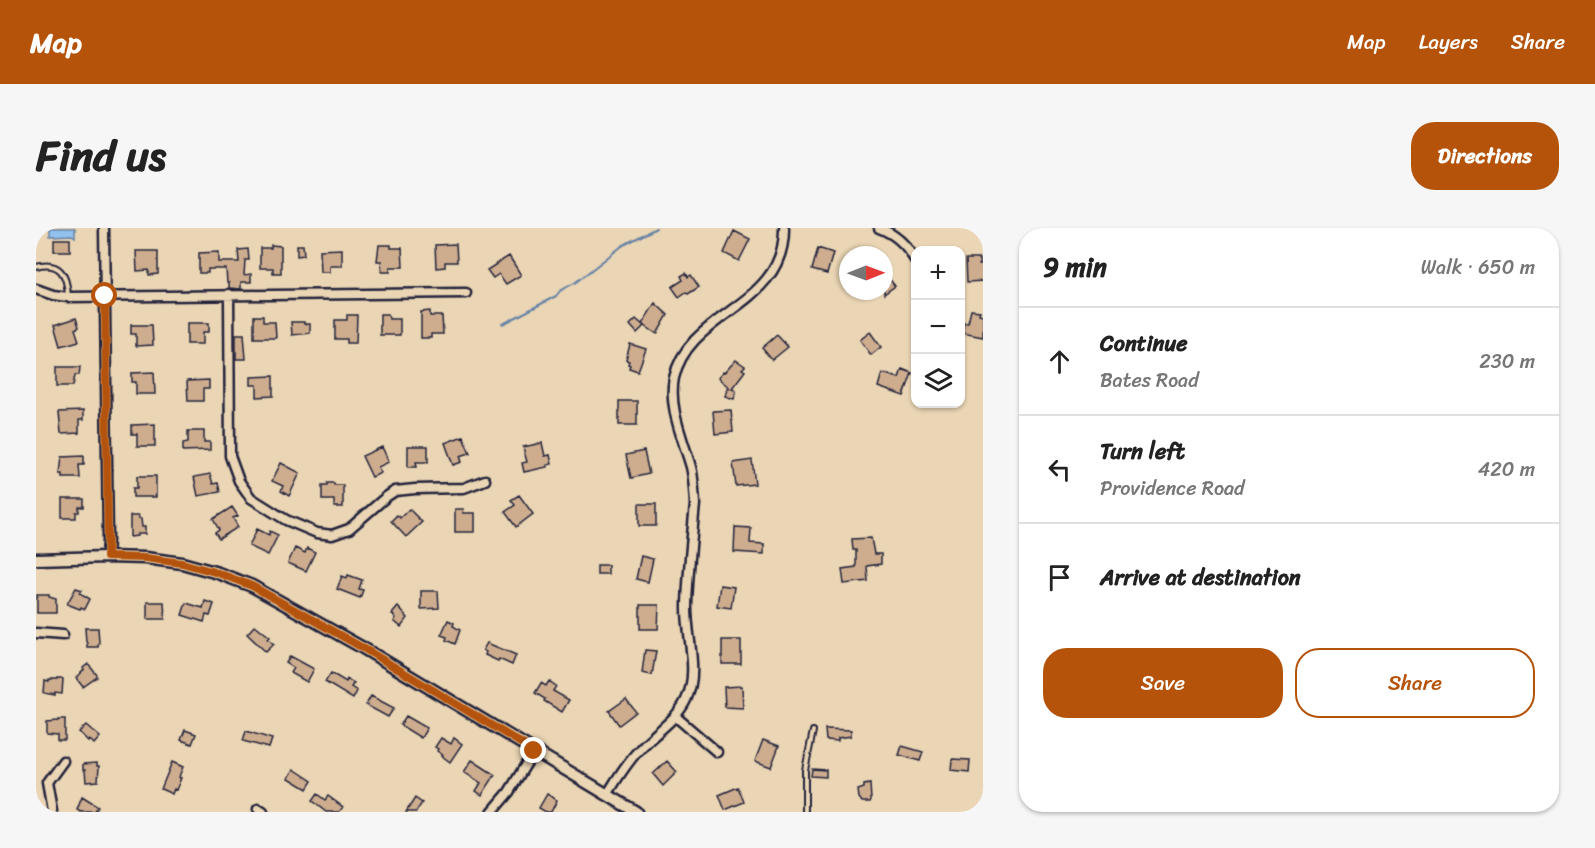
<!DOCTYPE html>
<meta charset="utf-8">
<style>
:root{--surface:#fff;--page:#f6f6f6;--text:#222;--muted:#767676;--line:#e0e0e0;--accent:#b45309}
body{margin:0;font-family:Sriracha,sans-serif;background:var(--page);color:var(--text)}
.controls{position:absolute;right:18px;top:18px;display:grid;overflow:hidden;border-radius:12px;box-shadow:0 2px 4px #0004}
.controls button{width:54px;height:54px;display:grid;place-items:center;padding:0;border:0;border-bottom:2px solid var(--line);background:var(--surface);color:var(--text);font:30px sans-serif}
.compass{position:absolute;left:803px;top:18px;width:54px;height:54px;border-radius:50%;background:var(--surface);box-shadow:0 2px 4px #0004;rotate:89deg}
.stop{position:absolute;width:18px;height:18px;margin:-14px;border:4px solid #b45309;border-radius:50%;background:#fff}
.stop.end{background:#b45309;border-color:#fff;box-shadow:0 2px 6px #0008}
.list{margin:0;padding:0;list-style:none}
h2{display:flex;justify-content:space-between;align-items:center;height:78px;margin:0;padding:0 24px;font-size:26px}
h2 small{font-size:20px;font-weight:400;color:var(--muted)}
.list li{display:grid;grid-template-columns:39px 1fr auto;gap:18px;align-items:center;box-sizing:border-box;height:108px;padding:0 24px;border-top:2px solid var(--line)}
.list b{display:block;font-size:22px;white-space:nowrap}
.list p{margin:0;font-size:20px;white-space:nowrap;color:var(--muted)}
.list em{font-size:20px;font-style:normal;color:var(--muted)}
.actions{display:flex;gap:12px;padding:18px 24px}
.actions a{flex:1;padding:14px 0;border:2px solid var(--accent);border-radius:24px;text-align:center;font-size:21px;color:var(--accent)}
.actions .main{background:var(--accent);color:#fff}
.icon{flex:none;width:33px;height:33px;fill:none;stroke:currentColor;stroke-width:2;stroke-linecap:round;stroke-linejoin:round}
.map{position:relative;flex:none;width:947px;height:584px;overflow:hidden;border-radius:24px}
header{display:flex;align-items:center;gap:36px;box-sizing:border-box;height:84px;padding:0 30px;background:var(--accent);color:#fff}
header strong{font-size:28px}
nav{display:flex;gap:33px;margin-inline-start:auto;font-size:21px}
.intro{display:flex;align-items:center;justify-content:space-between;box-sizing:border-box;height:144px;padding:0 36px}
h1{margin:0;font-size:42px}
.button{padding:15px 27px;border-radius:24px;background:var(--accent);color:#fff;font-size:21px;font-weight:700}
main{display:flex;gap:36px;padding:0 36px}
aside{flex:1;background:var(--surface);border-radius:24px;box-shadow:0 2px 4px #0004}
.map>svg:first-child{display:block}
.water{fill:#93c2ee;stroke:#6682a6;stroke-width:1.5}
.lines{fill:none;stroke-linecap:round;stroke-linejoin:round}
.stream{stroke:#6682a6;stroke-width:2}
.building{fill:#cead8f;stroke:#22223b;stroke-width:1.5}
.service-casing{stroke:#22223b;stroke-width:8}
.minor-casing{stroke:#22223b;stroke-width:13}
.tertiary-casing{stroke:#22223b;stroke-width:15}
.service{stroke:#ead5b4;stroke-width:4}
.minor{stroke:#ead5b4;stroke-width:8}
.tertiary{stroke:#ead5b4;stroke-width:10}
.route{stroke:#b45309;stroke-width:8}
</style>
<header>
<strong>Map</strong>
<nav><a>Map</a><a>Layers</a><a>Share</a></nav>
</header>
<div class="intro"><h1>Find us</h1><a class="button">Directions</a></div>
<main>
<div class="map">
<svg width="947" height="584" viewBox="0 0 947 584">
<rect width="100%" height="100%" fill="#ead5b4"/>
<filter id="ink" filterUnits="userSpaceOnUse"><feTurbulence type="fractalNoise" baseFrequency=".0167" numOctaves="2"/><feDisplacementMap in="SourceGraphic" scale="12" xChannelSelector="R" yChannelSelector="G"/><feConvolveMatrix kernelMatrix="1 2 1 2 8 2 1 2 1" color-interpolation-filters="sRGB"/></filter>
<g filter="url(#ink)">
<path class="water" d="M14 0H39V9L36 7 14 8Z"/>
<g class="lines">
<path class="stream" d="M467 96 520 68 524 63 540 54 586 18 620 0"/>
</g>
<path class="building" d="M698 3 714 11 703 33 688 25Z
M18 11H34V23H18Z
M420 16 421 34H409V39L400 40 399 17Z
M235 17 245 18V45H237V40H224V20H235Z
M261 17H267L268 27 261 28Z
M343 17H355V20H366L367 39H354V44H346L345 33H341Z
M782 20 797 25 791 46 776 42Z
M212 21 213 32H209L208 47 215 46V54H205V61L193 60V55H191L190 41H172V45H163V25L183 24V34H203L202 22Z
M306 21V38H294V44H285L284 22Z
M100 23H122V46L113 47V42L101 43Z
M473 28 485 47 470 56 463 46 457 50 451 42Z
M930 31H943V37H947V53L931 54Z
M848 44 859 58 848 66Z
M650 45 652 49 655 47 663 59 652 66 650 64 643 69 636 59 647 52 645 48Z
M619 75 632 87 621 106 606 96Z
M935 82 944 83 943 86 947 87V109L926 105 928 95H932Z
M394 83V88H406L407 106H395V110H385V84Z
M344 86H352L353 91H364V107H344Z
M311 87H321L320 115H311V111H299V92H311Z
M218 88H227V94H239L240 110H218Z
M40 90 43 99 39 101 43 113 25 118 19 97Z
M600 91 608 98 601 105 594 97Z
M255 94H268V96H274V105L256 107Z
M151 95H173V104H167V116H151Z
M95 97H116L117 117 100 118V106H95Z
M834 104 845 119 835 127 824 112Z
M200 106H208L210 131H200Z
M741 107 752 119 736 132 726 120Z
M594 116 610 121 602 143 593 140 594 137 592 136 593 133 590 132Z
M700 132 709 138 706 141 709 143 696 160 700 162 698 171 689 168 692 159 694 160 682 150 687 144 688 145Z
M21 139H44L43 147H39L37 158H21Z
M866 141 876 145 868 168 842 159 846 145 863 150Z
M118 144 119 166H100V154H96V145Z
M237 148V168L221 169V157H215V149Z
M173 152V161H167V173H152L151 153Z
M583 173H601V197H583Z
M695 182 697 204 679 206 677 183Z
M47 183V192H43V205L25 206 23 184Z
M119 196V218H101V206H96V197Z
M152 203H168V214H174V222L147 223V215L152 214Z
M427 208 434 225 424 228 426 234 417 237 409 215Z
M506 215 509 228 514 227 516 236 511 237V239L488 244 486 235 491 234 487 219Z
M372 218H392V234H380L381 239H372Z
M346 219 353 234 342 239 345 245 336 249 326 228Z
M608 223 613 246 595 250 590 227Z
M48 228V237H43L44 250H27V246H24L26 229Z
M716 232 719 256 700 258 697 235Z
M245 235 264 245 253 268 245 263 247 258 236 253Z
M174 246 177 256 182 255 184 264 162 268 158 249Z
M101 248H120V269H97V260H101Z
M291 255H298V257H307V279H298V272H286V257H291Z
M483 267 497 286 480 299 469 284 479 277 475 272Z
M26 271H48V279H43V284H40V290H26Z
M603 276H620V298H603Z
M196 279 202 288 197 290 202 299 183 311 179 305 183 302 177 291Z
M373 281 386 294 370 309 355 293 361 287 364 290Z
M419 281H428L427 285H439V304H419Z
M94 288H102V291H105L106 299H109V306H101V308L94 309Z
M699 299 715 300 714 315 728 316V326L698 324Z
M221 301 233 307 234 303 242 307 232 327 213 318Z
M835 310 838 326H845V336L831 338 832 353 808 356 806 341 820 339V322H817L816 311Z
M259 320 269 325 271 320 279 324 270 343 252 335Z
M605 328 617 331 612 354 600 351Z
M561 337H572V346H561Z
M312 347 326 352 323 361 327 362 324 370 301 361 306 348 311 350Z
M684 357 698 359 695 380 681 378Z
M40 360 46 362 44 365 54 371 49 381 45 379 44 381 31 376Z
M385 363H402L403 380 385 381Z
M1 367H13V369L20 371V385H1Z
M169 373 178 376 174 388 170 387 168 394 146 387 150 375 167 380Z
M111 374H128L129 391H111Z
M604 377H623L622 401H604Z
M362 379 372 390 365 399 358 393 360 390 356 386Z
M412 392 418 395 417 398 424 402 419 416 410 412 411 409 405 407Z
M219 397 234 409 232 411 238 416 230 424 211 406Z
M49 400H62L63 414 62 419H51V415L50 414Z
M686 412H705V436H686Z
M451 415 480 427 476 437 463 431 462 433 449 427 450 424 447 422Z
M609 422 620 423 616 447 606 445Z
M254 428 278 441 271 454 255 445 258 440 250 435Z
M52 436 61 447V449L47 459 40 450 48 442 47 440Z
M295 445 310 454 311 451 318 455 315 459 321 463 317 471 289 454Z
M21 451H27L26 466 19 465V467L8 465 9 453 13 454V452H21Z
M513 453 520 458 517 463 533 472 526 484 508 473 509 471 499 465 505 455 510 458Z
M706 458 707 480 689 479 688 459Z
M335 468 358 480 352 489 330 477Z
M590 471 600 484 583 497 573 483Z
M370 488 391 500 385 510 364 497Z
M22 491H29V512H22V506L11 505V493L22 492Z
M50 497 64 509 58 516 53 511 52 513 43 504Z
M789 501 815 502V508L802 510V513L790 512Z
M149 502 160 506 156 516 145 512Z
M210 503 236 511 233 520 207 513Z
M405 510 415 516 418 510 426 516 414 534 406 528 407 527 401 523 402 521 399 519Z
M727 512 743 518 735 539 719 533Z
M866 518 887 524 884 533 863 527Z
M916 531 934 532 933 544 915 542Z
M436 532 459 547 446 567 440 563 445 555 428 544Z
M631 533 641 544 627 558 617 546Z
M136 534 147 539 144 546 143 550H145L140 562 138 561 136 566 125 561Z
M61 535V538H63L62 553 50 554 49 542H47V536Z
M258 541 276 553 271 561 253 550Z
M776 541 790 542V549L775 548Z
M834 556 835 572 834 574H826L824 571 823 570 822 562 828 560V557Z
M702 559 708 574 689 582 683 567Z
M281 566 289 572 292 568 307 579 303 584H290L276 573Z
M511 566 521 572 515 584H510L503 580Z
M46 569 62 579 59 584H45L41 582Z
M379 570 386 575 380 584H370Z"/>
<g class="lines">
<defs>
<path id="service" d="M0 39C24 33 31 46 32 68
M769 584V542L777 503"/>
<path id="minor" d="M68 0 72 312 71 329
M843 0C859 6 871 17 879 32
M0 61 17 67 32 69 430 65
M193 66 194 228 203 253 215 270 250 292 281 305 296 307 313 301 350 269 359 263 379 261 428 260 449 252
M0 405 27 407
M639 488 681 524
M571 567C581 551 590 535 603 522 618 505 640 493 650 472 664 443 650 408 651 377 652 343 656 309 659 276 658 263 658 251 655 239 647 211 632 179 638 150 653 82 749 80 748 0
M222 581 227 584
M16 583 11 555 27 533
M456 584 473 564 498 523"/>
<path id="tertiary" d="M0 331 71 329 109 330 146 335 182 345 216 358 327 420 600 584"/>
</defs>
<use href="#service" class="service-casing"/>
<use href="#minor" class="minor-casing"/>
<use href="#tertiary" class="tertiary-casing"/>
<use href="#service" class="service"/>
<use href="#minor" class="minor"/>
<use href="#tertiary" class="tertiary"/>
</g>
</g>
<g class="lines" filter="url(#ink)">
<path class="route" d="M69 68 72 312 71 329 109 330 146 335 182 345 216 358 327 420 498 523"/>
</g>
</svg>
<div class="controls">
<button>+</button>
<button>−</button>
<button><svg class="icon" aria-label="layers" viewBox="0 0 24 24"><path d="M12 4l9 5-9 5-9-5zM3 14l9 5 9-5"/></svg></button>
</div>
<svg class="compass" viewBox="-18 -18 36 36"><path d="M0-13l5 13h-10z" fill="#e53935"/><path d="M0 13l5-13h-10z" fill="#767676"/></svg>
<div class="stop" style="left:69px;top:68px"></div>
<div class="stop end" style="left:498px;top:523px"></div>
</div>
<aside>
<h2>9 min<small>Walk · 650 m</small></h2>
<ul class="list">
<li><svg class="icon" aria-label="ahead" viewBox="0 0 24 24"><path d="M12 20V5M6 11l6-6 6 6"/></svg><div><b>Continue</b><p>Bates Road</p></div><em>230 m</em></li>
<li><svg class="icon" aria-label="left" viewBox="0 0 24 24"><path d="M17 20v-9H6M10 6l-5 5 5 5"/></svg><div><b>Turn left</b><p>Providence Road</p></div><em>420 m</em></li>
<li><svg class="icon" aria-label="arrive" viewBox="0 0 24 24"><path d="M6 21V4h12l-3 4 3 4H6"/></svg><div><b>Arrive at destination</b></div></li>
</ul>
<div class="actions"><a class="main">Save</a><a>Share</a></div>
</aside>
</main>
